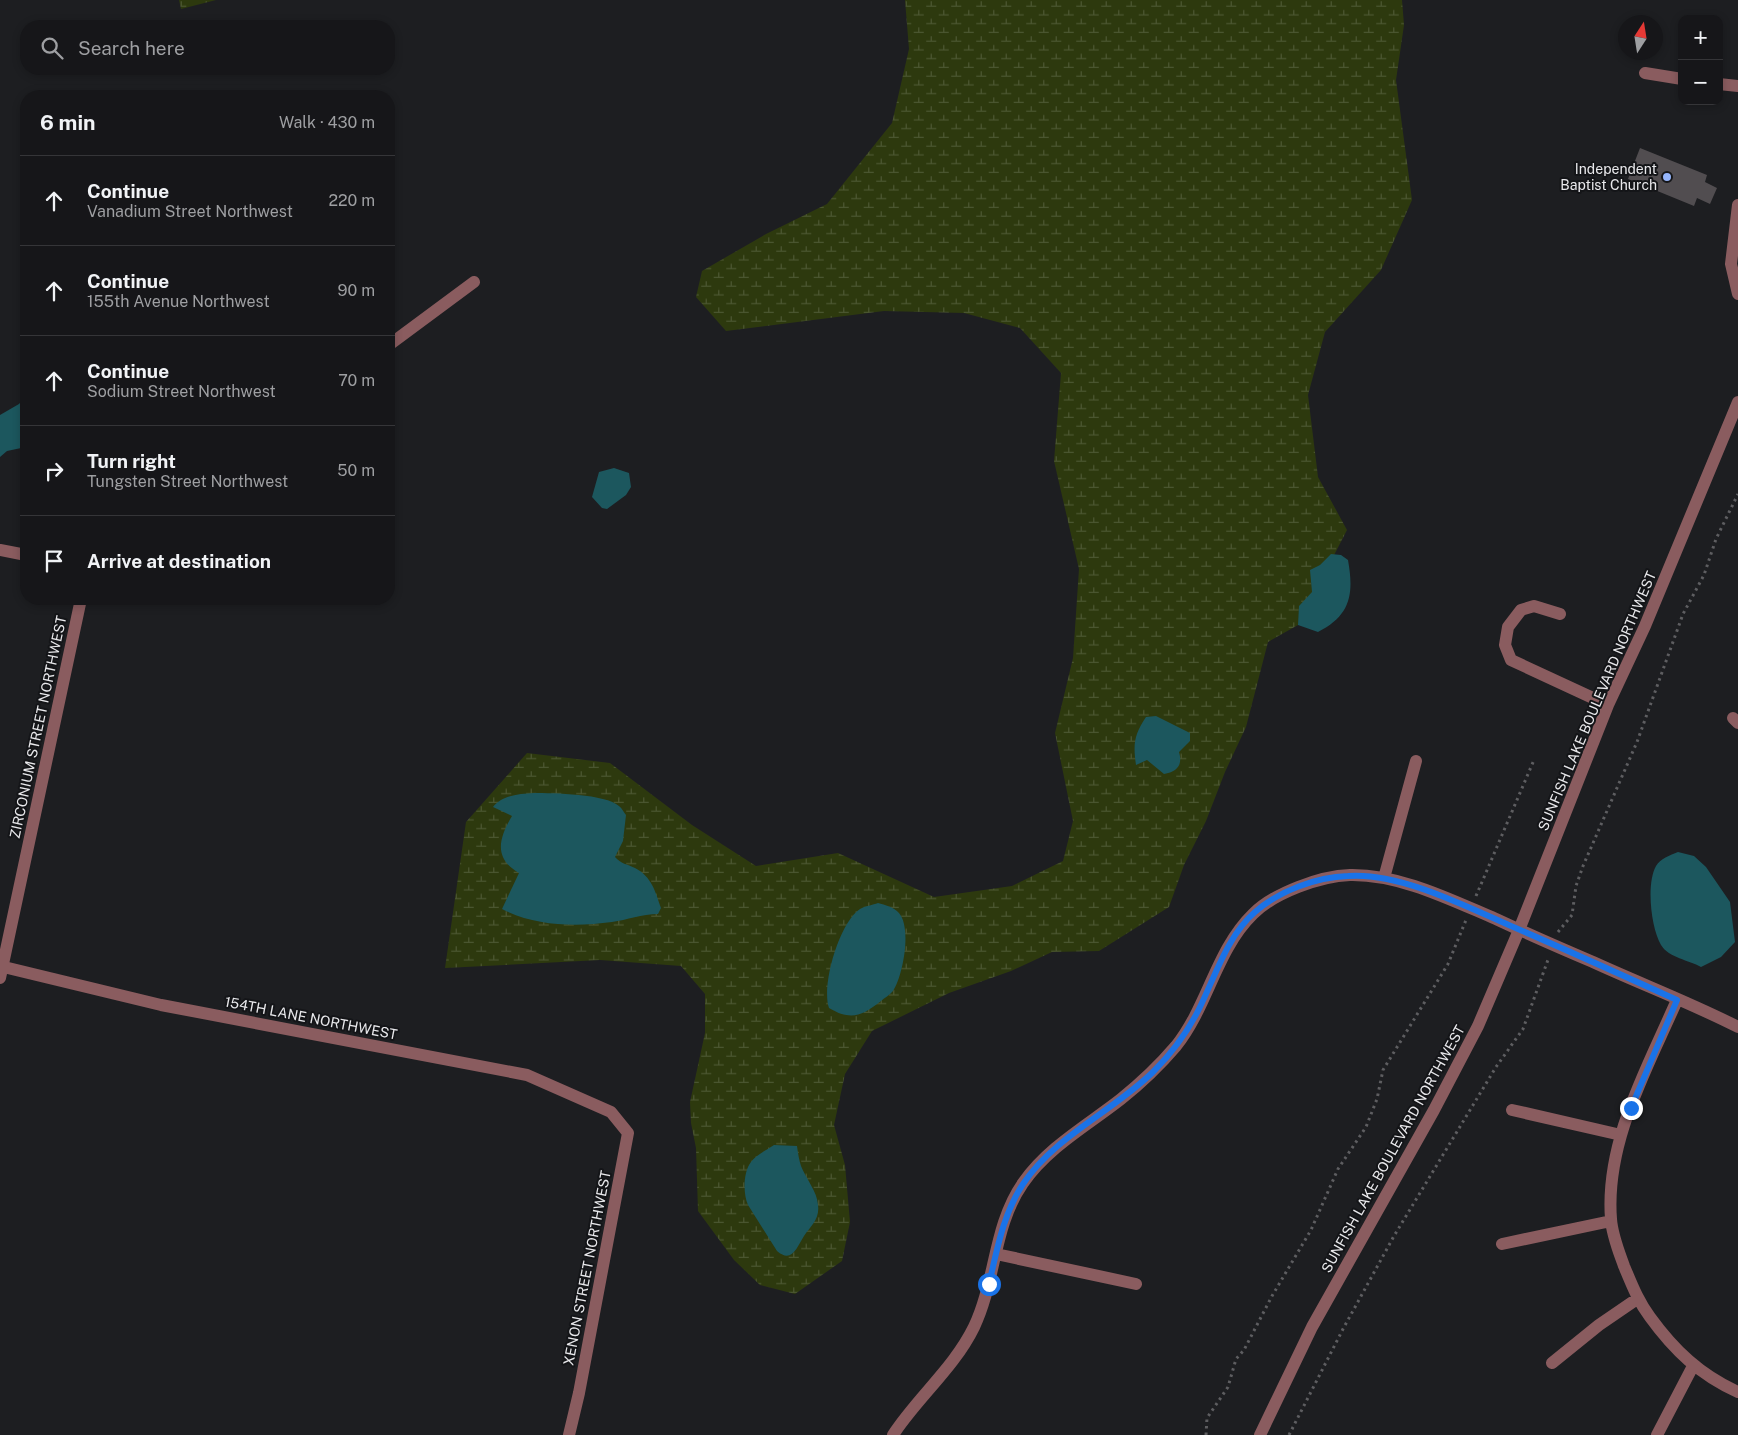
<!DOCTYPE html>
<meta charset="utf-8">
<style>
:root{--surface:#161619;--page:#1f1f22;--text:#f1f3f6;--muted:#9e9fa2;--line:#353538}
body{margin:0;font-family:"Public Sans",sans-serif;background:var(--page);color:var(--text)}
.controls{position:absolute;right:15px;top:15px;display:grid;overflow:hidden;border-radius:10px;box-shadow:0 2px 8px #0003}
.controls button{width:45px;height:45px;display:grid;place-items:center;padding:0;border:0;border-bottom:1px solid var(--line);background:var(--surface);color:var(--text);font:25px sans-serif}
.compass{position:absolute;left:1618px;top:15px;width:45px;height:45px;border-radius:50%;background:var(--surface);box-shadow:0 2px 8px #0003;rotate:12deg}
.stop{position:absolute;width:15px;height:15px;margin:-11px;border:4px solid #1a73e8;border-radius:50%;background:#fff}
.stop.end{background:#1a73e8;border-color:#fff;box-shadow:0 1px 5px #0008}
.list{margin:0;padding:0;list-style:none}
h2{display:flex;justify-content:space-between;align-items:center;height:65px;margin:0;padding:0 20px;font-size:21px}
h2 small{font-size:16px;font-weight:400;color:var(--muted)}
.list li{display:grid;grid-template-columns:32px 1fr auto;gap:15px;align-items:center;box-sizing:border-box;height:90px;padding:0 20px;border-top:1px solid var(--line)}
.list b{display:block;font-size:19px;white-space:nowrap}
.list p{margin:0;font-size:16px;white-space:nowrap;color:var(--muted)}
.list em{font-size:16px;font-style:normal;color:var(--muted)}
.icon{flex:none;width:28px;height:28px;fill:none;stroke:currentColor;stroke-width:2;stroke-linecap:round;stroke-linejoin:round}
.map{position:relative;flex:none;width:1738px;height:1435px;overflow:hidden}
.search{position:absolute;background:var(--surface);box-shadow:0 2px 8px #0003;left:20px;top:20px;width:375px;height:55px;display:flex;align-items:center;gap:12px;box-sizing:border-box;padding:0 18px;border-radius:20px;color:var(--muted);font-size:19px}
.panel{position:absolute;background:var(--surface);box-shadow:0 2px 8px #0003;left:20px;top:90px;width:375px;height:515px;border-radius:20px}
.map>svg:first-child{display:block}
.wetland{fill:url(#wetland-marsh)}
.water{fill:#1c575e}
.building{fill:#514d50}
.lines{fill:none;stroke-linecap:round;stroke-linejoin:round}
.path{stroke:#5e5e61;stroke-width:3;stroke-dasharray:2.5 4;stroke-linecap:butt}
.minor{stroke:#8a5c5f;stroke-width:12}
.route{stroke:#1a73e8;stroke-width:6}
.poi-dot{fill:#96b6fd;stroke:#141518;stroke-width:2}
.labels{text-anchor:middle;stroke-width:4;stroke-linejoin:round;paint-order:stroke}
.poi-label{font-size:14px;fill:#e9e9ec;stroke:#141518;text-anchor:end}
.street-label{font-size:14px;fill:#e9e9ec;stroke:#141518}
</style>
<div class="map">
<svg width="1738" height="1435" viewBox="0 0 1738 1435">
<defs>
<pattern id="wetland-marsh" width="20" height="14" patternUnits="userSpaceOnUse" patternTransform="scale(1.25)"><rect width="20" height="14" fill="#2d390e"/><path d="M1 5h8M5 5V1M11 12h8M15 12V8" fill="none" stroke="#4b5631"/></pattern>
</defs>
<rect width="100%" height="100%" fill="#1d1e21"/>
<path class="wetland" d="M179 0H216L181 9Z
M905 0H1402L1404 25 1396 80 1412 200 1381 270 1325 332 1308 395 1318 477 1347 530 1298 625 1268 642 1246 727 1225 772 1206 821 1184 865 1169 907 1099 951 1052 952 1011 971 949 993 872 1031 845 1074 834 1125 845 1165 850 1222 842 1261 795 1294 760 1285 734 1260 698 1211 696 1148 691 1123 690 1102 705 1033V994L681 966 600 960 445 968 466 822 527 753 610 763 692 825 756 866 838 853 934 897 1012 886 1063 861 1073 821 1055 733 1073 658 1079 569 1054 461 1061 373 1020 328 964 313 884 311 726 331 696 297 702 271 766 234 827 204 892 123 909 49Z"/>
<path class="water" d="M26 396V447L7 451 0 457V415L19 404Z
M614 468 629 473 631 487 626 495 607 509 602 508 592 497 599 472Z
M1331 554 1341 555 1348 560C1354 594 1351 615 1318 632L1298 625 1299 606 1312 592 1310 570 1320 565Z
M1156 716 1190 733V741L1179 752C1183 765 1177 772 1164 774L1147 760 1136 765C1133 744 1134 735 1146 717Z
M534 793C553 793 606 794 619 806 622 808 624 813 626 815L623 841 615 857C621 864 627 864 635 868 652 877 655 891 661 908L658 914C642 914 627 920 612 922 575 927 535 926 502 909L519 873C493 858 499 838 512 816L493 807C502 795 519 794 534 793Z
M1678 852 1694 856 1706 867 1730 902 1735 942 1721 957 1701 967C1689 960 1669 958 1661 945 1651 928 1646 884 1656 866 1660 859 1670 855 1678 852Z
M878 903C885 905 894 907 899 913 912 928 903 976 893 991 890 995 884 998 881 1001 862 1016 851 1021 829 1008 821 986 839 923 860 909 865 906 873 905 878 903Z
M774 1145 797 1146C798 1153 799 1160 801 1166 806 1179 817 1191 818 1205 820 1219 811 1226 804 1236 797 1247 792 1264 777 1251L748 1205C743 1194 743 1172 751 1162 756 1155 767 1150 774 1145Z"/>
<path class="building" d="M1640 148 1707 175 1705 182 1717 188 1710 204 1697 198 1694 206 1628 179Z"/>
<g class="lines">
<path class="path" d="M1476 896 1534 760
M1558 932 1572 915 1576 886 1583 866 1637 742 1683 614 1704 575 1716 539 1738 494
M1206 1435 1207 1418 1228 1387 1236 1359 1244 1350 1272 1296 1311 1230 1338 1169 1366 1127 1377 1099 1383 1070 1448 964 1466 920
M1289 1435 1343 1329 1394 1236 1496 1067 1523 1029 1549 957"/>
<path class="minor" d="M1645 73 1682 79
M1719 84 1738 86
M1738 205 1731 264 1738 294
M389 345 474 282
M0 550 26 555
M1560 614 1534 606 1521 610 1508 627 1505 645 1511 660 1608 705
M1733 718 1738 723
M1384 878 1416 761
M0 966 161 1005 527 1075 611 1112 628 1133 579 1393 569 1435
M0 978 81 599
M1677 1000C1647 1069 1605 1142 1611 1219 1612 1235 1619 1252 1624 1266 1632 1285 1638 1301 1650 1317 1674 1350 1700 1375 1738 1392
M1512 1110 1621 1135
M1502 1244 1611 1221
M996 1254 1136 1284
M1552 1363 1599 1325 1637 1299
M893 1435C917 1398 954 1368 974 1327 996 1281 993 1226 1023 1183 1048 1147 1088 1125 1121 1099 1141 1083 1159 1066 1176 1046 1208 1006 1216 950 1253 914 1274 893 1320 876 1350 875 1400 874 1451 900 1496 919 1528 934 1560 948 1593 962 1641 984 1691 1003 1738 1027
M1260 1435 1312 1327 1434 1110 1478 1026 1519 930 1608 705 1645 626 1738 402
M1657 1435 1693 1366"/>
</g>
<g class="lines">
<path class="route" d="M989 1284C997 1250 1003 1214 1023 1184 1055 1136 1112 1112 1153 1072 1171 1054 1188 1031 1199 1009 1215 977 1227 936 1255 912 1279 891 1316 877 1348 876 1399 872 1465 906 1511 926 1567 950 1622 975 1677 1000L1631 1108"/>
</g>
<circle class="poi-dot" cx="1667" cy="177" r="5"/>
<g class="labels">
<g class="poi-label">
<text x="1657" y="174">Independent<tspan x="1657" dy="16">Baptist Church</tspan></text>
</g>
<g class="street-label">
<text transform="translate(1597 701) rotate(-67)" y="5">SUNFISH LAKE BOULEVARD NORTHWEST</text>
<text transform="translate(38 727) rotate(-78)" y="5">ZIRCONIUM STREET NORTHWEST</text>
<text transform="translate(311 1018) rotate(11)" y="5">154TH LANE NORTHWEST</text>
<text transform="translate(1393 1149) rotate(-61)" y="5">SUNFISH LAKE BOULEVARD NORTHWEST</text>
<text transform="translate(587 1268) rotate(-79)" y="5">XENON STREET NORTHWEST</text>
</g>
</g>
</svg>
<div class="controls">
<button>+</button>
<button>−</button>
</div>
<svg class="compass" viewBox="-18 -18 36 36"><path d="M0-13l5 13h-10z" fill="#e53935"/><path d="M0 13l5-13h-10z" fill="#9e9fa2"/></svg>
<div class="stop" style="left:989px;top:1284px"></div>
<div class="stop end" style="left:1631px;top:1108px"></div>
<div class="search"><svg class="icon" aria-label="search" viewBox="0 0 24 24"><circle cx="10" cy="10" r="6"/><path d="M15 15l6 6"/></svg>Search here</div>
<section class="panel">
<h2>6 min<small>Walk · 430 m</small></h2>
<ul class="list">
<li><svg class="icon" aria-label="ahead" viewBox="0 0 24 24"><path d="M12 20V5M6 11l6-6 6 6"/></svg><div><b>Continue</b><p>Vanadium Street Northwest</p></div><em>220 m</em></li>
<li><svg class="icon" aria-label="ahead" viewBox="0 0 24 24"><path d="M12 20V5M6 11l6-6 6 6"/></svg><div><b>Continue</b><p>155th Avenue Northwest</p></div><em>90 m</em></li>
<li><svg class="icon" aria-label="ahead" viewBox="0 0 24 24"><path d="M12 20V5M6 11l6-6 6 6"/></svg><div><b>Continue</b><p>Sodium Street Northwest</p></div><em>70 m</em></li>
<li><svg class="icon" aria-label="right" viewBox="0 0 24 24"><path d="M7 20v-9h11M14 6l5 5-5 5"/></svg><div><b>Turn right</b><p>Tungsten Street Northwest</p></div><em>50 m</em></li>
<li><svg class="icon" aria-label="arrive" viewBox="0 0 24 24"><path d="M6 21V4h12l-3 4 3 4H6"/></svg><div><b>Arrive at destination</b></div></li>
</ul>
</section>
</div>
